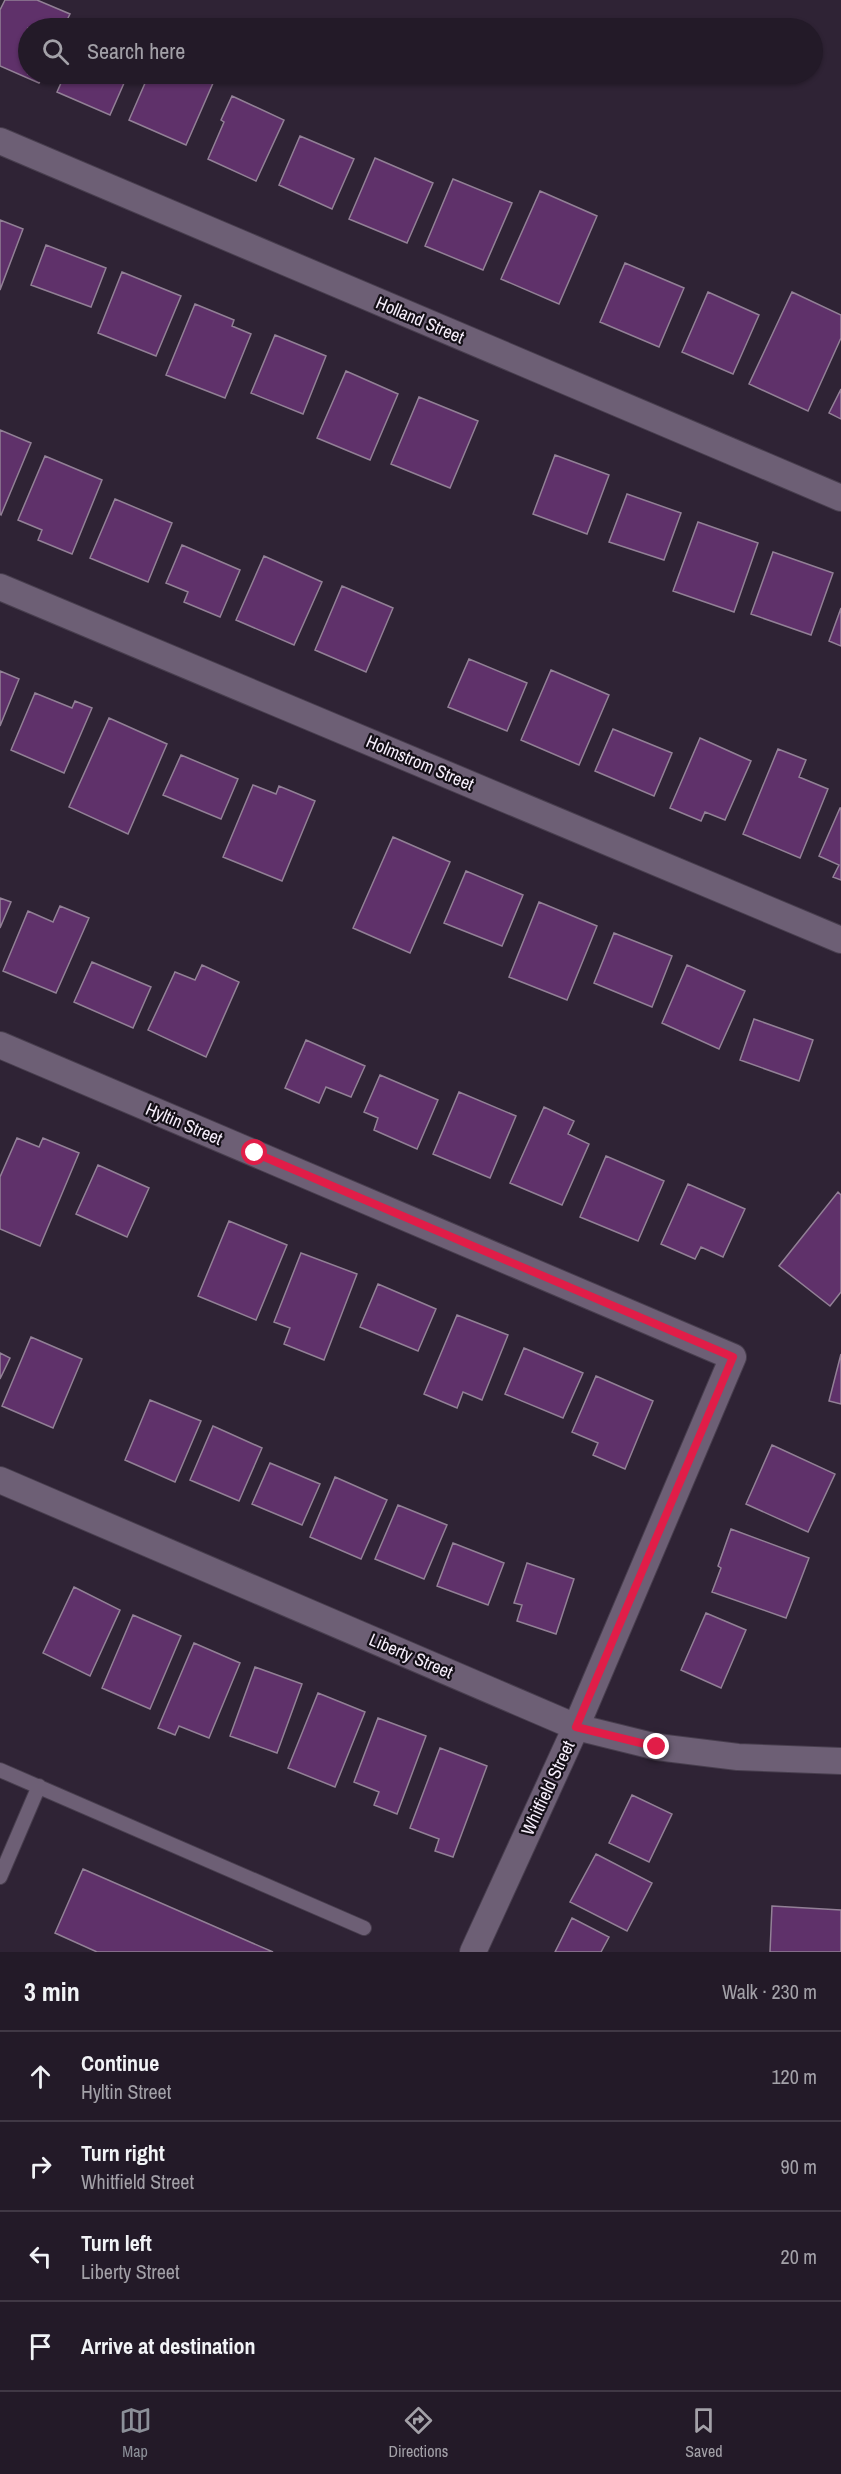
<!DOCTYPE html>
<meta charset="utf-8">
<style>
:root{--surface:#231a28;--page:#2f2734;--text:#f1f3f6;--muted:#a3a1a8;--line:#403845;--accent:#8c9099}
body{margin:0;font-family:"Archivo Narrow",sans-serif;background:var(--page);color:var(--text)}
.stop{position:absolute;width:18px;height:18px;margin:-14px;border:4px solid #e11d48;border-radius:50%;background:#fff}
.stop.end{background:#e11d48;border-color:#fff;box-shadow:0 2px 6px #0008}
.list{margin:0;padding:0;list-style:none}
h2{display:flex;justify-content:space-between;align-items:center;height:78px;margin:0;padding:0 24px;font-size:26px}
h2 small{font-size:20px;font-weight:400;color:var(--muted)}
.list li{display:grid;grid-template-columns:39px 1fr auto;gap:18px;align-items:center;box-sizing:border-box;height:90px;padding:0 24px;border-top:2px solid var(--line)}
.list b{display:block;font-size:22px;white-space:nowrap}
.list p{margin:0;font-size:20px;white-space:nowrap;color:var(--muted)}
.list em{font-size:20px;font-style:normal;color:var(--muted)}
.icon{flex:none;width:33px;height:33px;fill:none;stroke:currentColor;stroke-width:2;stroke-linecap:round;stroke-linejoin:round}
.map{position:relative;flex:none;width:841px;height:1952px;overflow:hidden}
.search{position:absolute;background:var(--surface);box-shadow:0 2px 4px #0004;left:18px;right:18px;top:18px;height:66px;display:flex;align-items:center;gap:15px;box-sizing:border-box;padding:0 21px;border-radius:33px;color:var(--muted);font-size:22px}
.sheet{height:438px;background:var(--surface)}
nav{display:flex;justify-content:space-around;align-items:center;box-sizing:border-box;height:84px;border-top:2px solid var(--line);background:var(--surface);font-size:16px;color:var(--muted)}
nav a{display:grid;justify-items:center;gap:3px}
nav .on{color:var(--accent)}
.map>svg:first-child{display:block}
.building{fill:#5f316a;stroke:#928096;stroke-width:1.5}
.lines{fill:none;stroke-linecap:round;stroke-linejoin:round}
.lane-casing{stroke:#483e4e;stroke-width:16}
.street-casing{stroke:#483e4e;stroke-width:28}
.lane{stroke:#6d5f75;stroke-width:14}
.street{stroke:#6d5f75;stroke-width:26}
.route{stroke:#e11d48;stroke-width:8}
.labels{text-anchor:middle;stroke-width:4.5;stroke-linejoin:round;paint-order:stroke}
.street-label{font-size:18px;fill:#f6eefb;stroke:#140f17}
</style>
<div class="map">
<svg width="841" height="1952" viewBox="0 0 841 1952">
<rect width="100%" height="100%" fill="#2f2335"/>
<path class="building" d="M5 0H37L70 14 63 28H28V74H44L39 83 0 66V10Z
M65 74H128L110 115 57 92Z
M149 74H217L186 145 129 120Z
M232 96 284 120 256 181 208 159 224 122 221 120Z
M300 136 354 159 332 209 279 185Z
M375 158 433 183 407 243 349 219Z
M453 179 512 203 483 270 425 246Z
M540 191 597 216 559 304 501 279Z
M0 220 23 229 0 290Z
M46 245 106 268 91 307 31 285Z
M625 263 684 288 659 347 600 322Z
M122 272 181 296 156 356 98 333Z
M708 292 759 315 733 374 682 352Z
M792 292 841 315V338L808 411 749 384Z
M195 304 234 320 232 326 251 334 225 398 166 375Z
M275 335 326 356 303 414 251 393Z
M346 371 398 394 370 460 317 438Z
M841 389V419L829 413Z
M419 397 478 421 450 488 391 464Z
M0 430 31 443 1 515 0 514Z
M555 455 609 475 587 534 533 514Z
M45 456 102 480 72 554 38 540 42 530 18 520Z
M627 494 681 513 664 560 609 542Z
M115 499 172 523 148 582 90 558Z
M698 522 758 543 734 612 673 591Z
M182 545 240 570 220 617 184 602 188 592 166 583Z
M773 552 833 573 811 635 751 614Z
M264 556 322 582 294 645 236 620Z
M342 586 393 608 366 672 315 650Z
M841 608V646L829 641Z
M469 659 527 683 507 731 448 707Z
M551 670 609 695 579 765 521 740Z
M0 671 19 679 0 726Z
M35 693 72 708 75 701 92 708 64 773 11 750Z
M109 718 167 744 128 834 69 807Z
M613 729 672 753 654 796 595 771Z
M700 738 751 761 725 820 705 812 701 821 670 808Z
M778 749 806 760 799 777 828 789 800 858 743 834Z
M181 755 238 779 221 819 163 795Z
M253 785 276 794 279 786 315 801 282 881 223 857Z
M840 808H841V880L833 877 839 865 819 856Z
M393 837 450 862 410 953 353 928Z
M466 871 523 895 502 946 444 923Z
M0 898 11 902 0 928Z
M539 902 597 926 567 1000 509 977Z
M60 906 89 918 56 993 3 971 28 911 53 922Z
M614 933 672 956 652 1007 594 983Z
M92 962 151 987 133 1028 74 1002Z
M202 965 239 982 206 1057 148 1030 175 972 195 980Z
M687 965 745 991 719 1049 662 1023Z
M754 1019 813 1040 799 1081 740 1060Z
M306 1040 365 1066 351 1097 326 1087 319 1103 285 1088Z
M380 1075 438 1100 417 1149 374 1130 378 1118 364 1112Z
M459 1092 516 1116 490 1178 433 1154Z
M544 1107 574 1121 568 1134 589 1144 562 1205 510 1183Z
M17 1138 39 1147 43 1138 79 1153 40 1246 0 1229V1177Z
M606 1156 664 1181 638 1241 580 1217Z
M98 1165 149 1188 127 1237 76 1214Z
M688 1184 745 1209 723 1257 701 1247 695 1259 661 1244Z
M838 1192 841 1195V1292L830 1306 779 1266Z
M229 1221 287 1245 256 1320 198 1296Z
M301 1253 357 1274 324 1360 284 1344 290 1328 274 1322Z
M378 1284 436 1309 418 1351 360 1327Z
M457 1315 508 1335 482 1400 463 1392 457 1408 424 1394Z
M31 1337 82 1359 53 1428 2 1406Z
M524 1348 583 1373 563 1418 505 1394Z
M0 1353 10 1358 0 1379Z
M841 1354V1404L829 1401Z
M596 1376 653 1401 625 1469 593 1455 598 1443 572 1432Z
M150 1400 201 1421 175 1482 125 1460Z
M213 1426 262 1448 239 1501 190 1480Z
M772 1445 835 1474 808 1532 746 1504Z
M270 1463 320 1484 302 1525 252 1504Z
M335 1477 387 1500 361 1559 310 1537Z
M398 1505 447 1525 424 1579 375 1559Z
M731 1529 809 1558 786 1618 712 1592 721 1568 718 1566Z
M453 1543 504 1563 488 1605 437 1586Z
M527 1563 574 1579 556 1634 517 1621 522 1605 514 1603Z
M74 1587 120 1610 90 1676 43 1653Z
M706 1613 746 1630 721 1688 681 1670Z
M133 1615 181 1636 150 1709 102 1688Z
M194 1643 240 1663 209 1738 179 1726 175 1735 158 1728Z
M255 1667 302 1684 277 1753 230 1736Z
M318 1693 365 1712 335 1787 288 1768Z
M378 1718 426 1736 397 1814 374 1805 379 1792 354 1782Z
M440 1748 487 1766 453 1857 435 1851 439 1839 410 1828Z
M632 1795 672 1814 649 1862 609 1843Z
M596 1854 652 1883 627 1931 570 1902Z
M83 1869 273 1952H97L55 1933Z
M772 1906 841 1910V1952H770Z
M572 1918 609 1937 601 1952H555Z"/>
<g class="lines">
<defs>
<path id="lane" d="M0 1770 364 1928
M0 1877 39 1786"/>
<path id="street" d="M0 141 841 498
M0 587 841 940
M0 1045 733 1357 576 1727 473 1952
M0 1480 576 1727 657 1747 738 1757 841 1761"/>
</defs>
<use href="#lane" class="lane-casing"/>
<use href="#street" class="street-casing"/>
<use href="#lane" class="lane"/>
<use href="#street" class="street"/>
</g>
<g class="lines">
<path class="route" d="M255 1153 733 1357 576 1727 657 1747"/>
</g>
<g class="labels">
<g class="street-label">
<text transform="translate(420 320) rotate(23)" y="6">Holland Street</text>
<text transform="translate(420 763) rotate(23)" y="6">Holmstrom Street</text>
<text transform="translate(184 1124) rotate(23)" y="6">Hyltin Street</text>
<text transform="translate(411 1656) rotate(23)" y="6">Liberty Street</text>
<text transform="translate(548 1788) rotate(-65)" y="6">Whitfield Street</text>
</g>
</g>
</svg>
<div class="stop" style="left:255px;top:1153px"></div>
<div class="stop end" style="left:657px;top:1747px"></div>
<div class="search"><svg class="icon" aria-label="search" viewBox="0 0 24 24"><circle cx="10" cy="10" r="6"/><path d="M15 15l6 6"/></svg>Search here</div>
</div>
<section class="sheet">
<h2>3 min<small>Walk · 230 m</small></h2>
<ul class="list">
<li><svg class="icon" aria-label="ahead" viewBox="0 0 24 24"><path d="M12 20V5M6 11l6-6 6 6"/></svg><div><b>Continue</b><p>Hyltin Street</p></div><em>120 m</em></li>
<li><svg class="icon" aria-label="right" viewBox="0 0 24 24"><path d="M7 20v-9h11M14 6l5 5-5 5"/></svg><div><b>Turn right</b><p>Whitfield Street</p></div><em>90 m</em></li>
<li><svg class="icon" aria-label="left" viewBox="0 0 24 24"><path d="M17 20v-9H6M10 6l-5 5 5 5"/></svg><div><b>Turn left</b><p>Liberty Street</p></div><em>20 m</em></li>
<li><svg class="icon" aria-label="arrive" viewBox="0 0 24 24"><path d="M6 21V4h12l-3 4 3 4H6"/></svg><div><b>Arrive at destination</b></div></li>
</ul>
</section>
<nav>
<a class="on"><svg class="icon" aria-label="map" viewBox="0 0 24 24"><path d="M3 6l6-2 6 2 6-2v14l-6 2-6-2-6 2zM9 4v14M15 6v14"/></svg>Map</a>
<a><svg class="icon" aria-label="directions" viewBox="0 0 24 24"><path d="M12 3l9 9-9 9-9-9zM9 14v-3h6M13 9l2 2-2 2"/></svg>Directions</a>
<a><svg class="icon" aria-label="saved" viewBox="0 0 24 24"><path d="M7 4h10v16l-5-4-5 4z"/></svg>Saved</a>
</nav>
